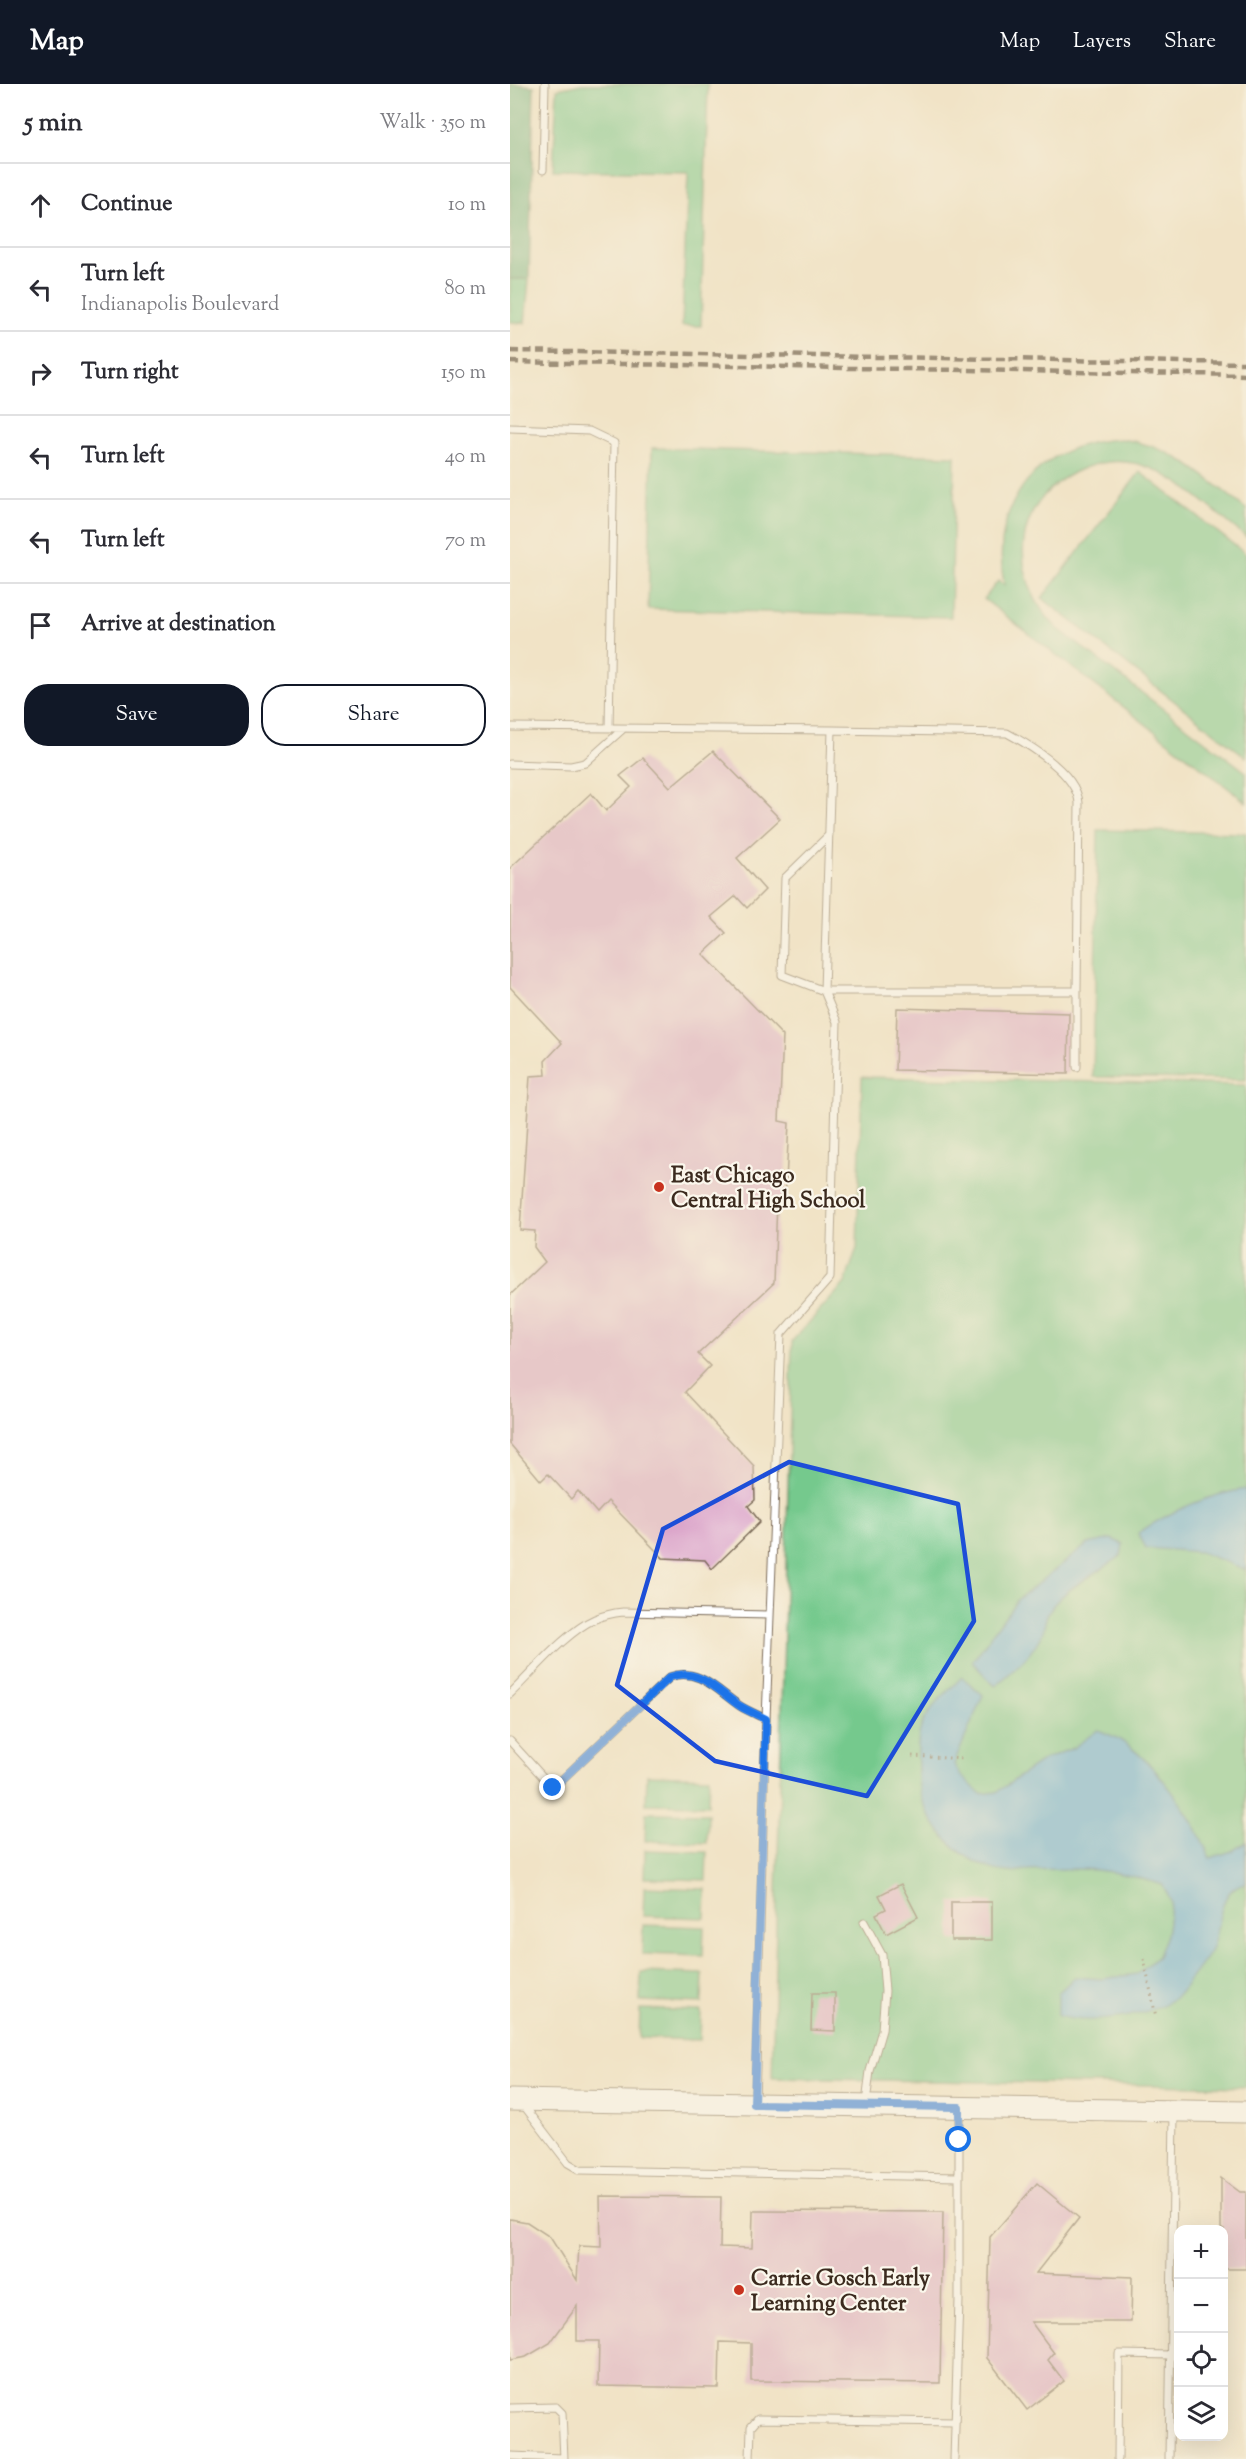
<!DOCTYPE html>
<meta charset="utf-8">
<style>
:root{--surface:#fff;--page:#f2f2f3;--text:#2b2b33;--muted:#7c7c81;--line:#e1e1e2;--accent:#111827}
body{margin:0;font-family:"Sorts Mill Goudy",serif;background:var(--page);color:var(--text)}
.controls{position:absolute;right:18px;bottom:18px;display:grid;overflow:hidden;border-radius:12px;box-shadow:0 6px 24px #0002}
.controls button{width:54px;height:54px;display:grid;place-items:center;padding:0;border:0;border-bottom:2px solid var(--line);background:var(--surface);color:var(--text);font:30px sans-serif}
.stop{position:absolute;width:18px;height:18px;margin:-14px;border:4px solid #1a73e8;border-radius:50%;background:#fff}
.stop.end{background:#1a73e8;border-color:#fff;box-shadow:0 2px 6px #0008}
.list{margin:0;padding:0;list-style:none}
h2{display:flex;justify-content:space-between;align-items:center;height:78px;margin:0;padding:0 24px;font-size:26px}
h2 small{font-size:20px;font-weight:400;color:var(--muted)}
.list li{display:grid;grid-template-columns:39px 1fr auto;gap:18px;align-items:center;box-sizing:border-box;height:84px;padding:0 24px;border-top:2px solid var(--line)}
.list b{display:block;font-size:22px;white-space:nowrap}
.list p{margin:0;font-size:20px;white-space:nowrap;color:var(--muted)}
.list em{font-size:20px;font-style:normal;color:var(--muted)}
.actions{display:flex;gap:12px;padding:18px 24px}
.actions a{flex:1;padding:14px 0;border:2px solid var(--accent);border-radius:24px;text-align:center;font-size:21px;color:var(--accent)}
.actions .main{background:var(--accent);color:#fff}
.icon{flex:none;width:33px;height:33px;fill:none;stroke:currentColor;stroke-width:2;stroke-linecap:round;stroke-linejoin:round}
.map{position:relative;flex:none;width:736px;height:2375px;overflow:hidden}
header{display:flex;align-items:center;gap:36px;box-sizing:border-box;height:84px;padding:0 30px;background:var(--accent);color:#fff}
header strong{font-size:28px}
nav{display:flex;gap:33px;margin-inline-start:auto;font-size:21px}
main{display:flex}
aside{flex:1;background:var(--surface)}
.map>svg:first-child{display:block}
.green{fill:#75c98d;stroke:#587a56;stroke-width:1.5}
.forest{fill:#60ad78;stroke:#4e6c4b;stroke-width:1.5}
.water{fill:#5faed9;stroke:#4d6c7c;stroke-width:1.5}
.building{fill:#dca6cb}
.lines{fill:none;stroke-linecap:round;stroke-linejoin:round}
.lane-casing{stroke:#7b6b59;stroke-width:9}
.primary-casing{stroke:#7b6b59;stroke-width:23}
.path{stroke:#7b6b59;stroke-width:3;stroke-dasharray:1.5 4.5;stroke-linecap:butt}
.lane{stroke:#fff;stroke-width:7}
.primary{stroke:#fff;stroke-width:21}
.rail{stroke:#3b2a1e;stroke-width:4.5;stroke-dasharray:9 4.5;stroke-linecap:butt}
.route{stroke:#1a73e8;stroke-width:8}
.marked{fill:none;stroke:#1d4ed8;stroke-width:4.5;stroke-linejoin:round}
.poi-dot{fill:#c8321e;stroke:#fbf7ec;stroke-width:2}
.labels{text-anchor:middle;stroke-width:4.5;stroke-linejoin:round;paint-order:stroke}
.poi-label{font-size:22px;font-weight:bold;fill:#3b2a1e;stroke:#fbf7ec;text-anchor:start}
</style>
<header>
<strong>Map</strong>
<nav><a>Map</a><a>Layers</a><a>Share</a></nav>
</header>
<main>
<aside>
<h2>5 min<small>Walk · 350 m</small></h2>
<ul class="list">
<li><svg class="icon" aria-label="ahead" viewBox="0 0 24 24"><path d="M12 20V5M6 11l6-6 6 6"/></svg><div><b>Continue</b></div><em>10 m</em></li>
<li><svg class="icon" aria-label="left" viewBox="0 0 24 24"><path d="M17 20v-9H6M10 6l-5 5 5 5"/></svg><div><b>Turn left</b><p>Indianapolis Boulevard</p></div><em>80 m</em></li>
<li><svg class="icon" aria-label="right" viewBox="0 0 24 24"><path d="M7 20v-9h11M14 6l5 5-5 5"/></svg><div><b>Turn right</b></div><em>150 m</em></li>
<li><svg class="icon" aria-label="left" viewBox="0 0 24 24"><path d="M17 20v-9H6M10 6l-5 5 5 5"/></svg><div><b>Turn left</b></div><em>40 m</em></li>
<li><svg class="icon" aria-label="left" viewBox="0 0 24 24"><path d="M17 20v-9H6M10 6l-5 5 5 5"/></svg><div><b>Turn left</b></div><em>70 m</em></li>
<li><svg class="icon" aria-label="arrive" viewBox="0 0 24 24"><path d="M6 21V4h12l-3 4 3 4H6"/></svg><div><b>Arrive at destination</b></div></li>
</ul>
<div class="actions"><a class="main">Save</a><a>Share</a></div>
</aside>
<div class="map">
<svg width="736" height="2375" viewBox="0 0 736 2375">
<rect width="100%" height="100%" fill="#fbf7ec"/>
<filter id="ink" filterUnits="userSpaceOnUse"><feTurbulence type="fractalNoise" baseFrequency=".0167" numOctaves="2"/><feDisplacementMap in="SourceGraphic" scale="12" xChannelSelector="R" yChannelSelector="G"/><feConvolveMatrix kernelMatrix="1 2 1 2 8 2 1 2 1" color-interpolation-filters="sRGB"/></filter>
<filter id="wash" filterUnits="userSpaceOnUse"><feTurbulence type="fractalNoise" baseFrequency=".008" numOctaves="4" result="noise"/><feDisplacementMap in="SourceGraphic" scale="24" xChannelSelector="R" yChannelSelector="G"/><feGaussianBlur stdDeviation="1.35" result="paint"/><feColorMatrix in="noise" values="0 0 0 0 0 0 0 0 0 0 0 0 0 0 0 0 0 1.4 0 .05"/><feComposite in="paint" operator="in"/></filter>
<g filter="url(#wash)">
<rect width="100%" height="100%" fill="#f1e3c6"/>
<path class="green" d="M72 0H198L191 242H172L178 88 43 86 47 5Z
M0 195H19L15 239 0 238Z
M611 355C665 362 695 393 736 425V453C704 428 663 386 623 379 603 375 583 379 565 388 500 420 499 497 547 544L736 688V718L474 515 488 497 494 501C479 419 528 358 611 355Z
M142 364 445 372 441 533 138 525Z
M630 388 736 470V673L532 514Z
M588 746 736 749V996L583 993Z
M352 993 736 1001V2003L262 1994 282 1257 335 1199 347 1164Z
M137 1691 199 1693 198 1721 136 1720Z
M136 1729 198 1730 197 1759 135 1757Z
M135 1766 197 1768 196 1796 134 1794Z
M134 1803 196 1805 195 1834 133 1832Z
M133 1841 194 1843 193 1872 132 1870Z
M131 1888 193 1890 192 1919 130 1917Z
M130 1925 191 1927 190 1956 129 1954Z"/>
<path class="forest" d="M0 0 24 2 19 195H0Z"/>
<path class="water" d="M736 1405V1486L690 1468 636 1464 628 1449C661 1427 696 1411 736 1405Z
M601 1455 613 1460 611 1472C590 1488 550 1506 538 1529 535 1534 535 1541 533 1547 523 1571 504 1586 485 1602L462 1578 507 1516 578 1460Z
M452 1593 473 1611 444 1680 450 1691 471 1710 487 1708 535 1675 563 1664 588 1646C595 1649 603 1652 610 1656 647 1679 684 1734 700 1774L722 1767 736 1758V1799C706 1803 711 1848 700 1868 698 1872 670 1909 667 1912 639 1934 581 1941 548 1932V1909L565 1893 592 1895 627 1890 648 1872 656 1851 661 1818 653 1801C625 1792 597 1785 568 1785 551 1785 534 1785 517 1786 511 1786 505 1789 499 1788 455 1786 409 1736 408 1693 408 1678 406 1656 411 1643 419 1623 437 1608 452 1593Z"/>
<g id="blocks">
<path class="building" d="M203 667 270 735 227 774 255 806 237 824 226 812 201 833 216 849 193 870 273 952 269 1037 279 1039 275 1117H267L264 1199 188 1270 200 1282 175 1308 244 1382 245 1416 238 1422 250 1438 202 1485 195 1476 153 1474 98 1417 87 1429 68 1407 61 1415 38 1390 31 1397 0 1360V1211L35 1178 24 1163 25 1147 10 1146 20 992 36 991 35 977 52 959 0 903V784L81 709 96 727 121 703 110 692 133 674 160 703Z
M387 924 559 929 558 990 385 986Z
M391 1800 408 1833 376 1850 366 1830 376 1825 369 1811Z
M441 1818H482V1856H441Z
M302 1909H325V1947L301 1946Z
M711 2094 730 2108H736V2185H714V2145H711Z
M527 2099 569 2134 526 2189 622 2193 621 2238H521L544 2269 538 2276 554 2297 517 2326 477 2274 480 2153Z
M90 2112 211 2113 210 2163 242 2164 243 2127 433 2128 430 2299 241 2297V2259L210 2258 209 2304 88 2302 89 2257H67V2222L40 2259 16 2273 0 2276V2135L17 2138 40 2153 67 2196 69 2162 91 2163Z"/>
</g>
</g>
<g filter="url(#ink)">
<use href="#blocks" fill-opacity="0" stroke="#7b6b59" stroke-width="1.5"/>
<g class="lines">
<defs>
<path id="lane" d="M33 86 35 0
M0 344 79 347 104 359 99 644
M0 643 322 646 314 907 327 938 320 1194 271 1250 256 1635 245 2018
M0 680 61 682 75 679 113 645
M319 751 275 794 272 891 314 907H567L569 719C567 690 521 662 497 649L322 646
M567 907V983
M0 1610C23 1588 57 1547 85 1535 94 1531 103 1529 113 1528L260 1531
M0 1657 43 1704 160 1593C188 1582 209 1608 230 1622 238 1627 248 1631 256 1635
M354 1838 372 1871 375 1907 372 1946 360 1987 356 2019
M12 2019 58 2079 70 2086 449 2093
M0 2324 46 2323 52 2329 54 2375
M0 2372 53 2374
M240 2375 241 2343 248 2335 445 2338
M444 2375 449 2216V2026
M608 2375 609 2270 661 2271
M659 2375 664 2029"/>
<path id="primary" d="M0 2016 736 2028"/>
</defs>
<use href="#lane" class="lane-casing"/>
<use href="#primary" class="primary-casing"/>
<path class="path" d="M402 1672 455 1675
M634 1875 646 1933"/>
<use href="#lane" class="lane"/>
<use href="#primary" class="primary"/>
<path class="rail" d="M0 267 736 279
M0 278 736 291"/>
</g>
</g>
<g class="lines" filter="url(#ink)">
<path class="route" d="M43 1704 160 1593C188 1582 209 1608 230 1622 238 1627 248 1631 256 1635L244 2020 449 2023V2056"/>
</g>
<path d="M0 0H736V2375H0ZM279 1378 448 1420 464 1537 357 1712 205 1677 107 1601 153 1445Z" fill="#f1e3c6" fill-opacity=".55" fill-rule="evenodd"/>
<path class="marked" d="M279 1378 448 1420 464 1537 357 1712 205 1677 107 1601 153 1445Z"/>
<g class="poi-dot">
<circle cx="149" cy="1103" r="6"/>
<circle cx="229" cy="2206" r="6"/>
</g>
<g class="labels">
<g class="poi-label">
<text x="161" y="1098">East Chicago<tspan x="161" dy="25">Central High School</tspan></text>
<text x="241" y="2201">Carrie Gosch Early<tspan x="241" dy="25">Learning Center</tspan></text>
</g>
</g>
</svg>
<div class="controls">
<button>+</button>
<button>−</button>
<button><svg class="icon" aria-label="locate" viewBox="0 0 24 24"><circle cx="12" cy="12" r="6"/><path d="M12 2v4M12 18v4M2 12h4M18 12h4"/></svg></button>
<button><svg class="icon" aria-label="layers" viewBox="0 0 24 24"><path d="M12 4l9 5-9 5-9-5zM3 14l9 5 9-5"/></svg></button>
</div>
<div class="stop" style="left:449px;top:2056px"></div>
<div class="stop end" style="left:43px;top:1704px"></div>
</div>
</main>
